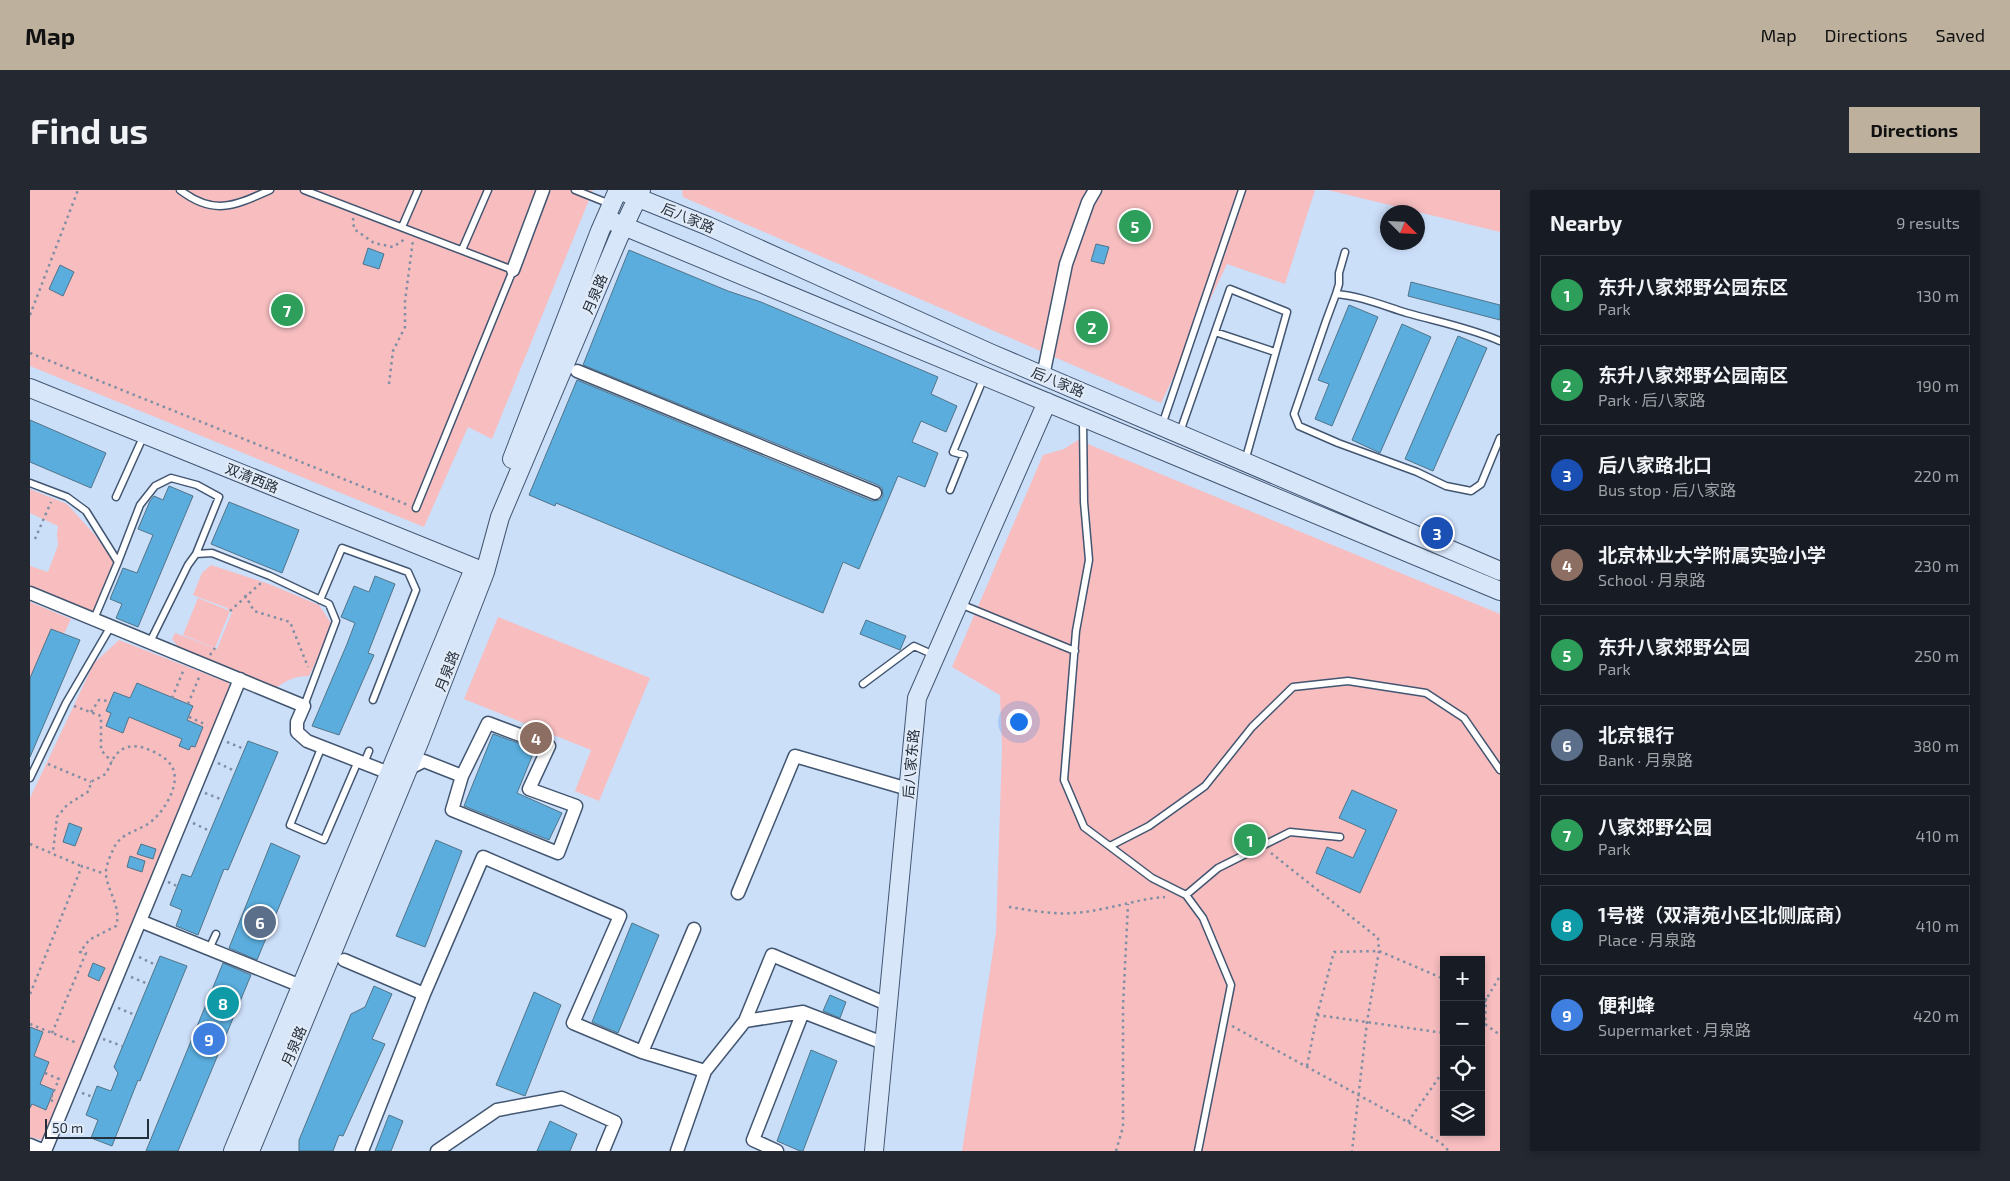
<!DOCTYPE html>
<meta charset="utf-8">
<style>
:root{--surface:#171b24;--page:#242831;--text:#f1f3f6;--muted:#9ea1a6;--line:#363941;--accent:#bdb19e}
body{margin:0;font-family:"Exo 2","Noto Sans SC",sans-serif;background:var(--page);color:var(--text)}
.controls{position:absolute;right:15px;bottom:15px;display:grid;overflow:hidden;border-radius:0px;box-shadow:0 2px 8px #0003}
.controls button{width:45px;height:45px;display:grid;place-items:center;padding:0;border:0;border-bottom:1px solid var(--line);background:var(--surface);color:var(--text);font:25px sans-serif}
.compass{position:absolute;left:1350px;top:15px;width:45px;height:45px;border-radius:50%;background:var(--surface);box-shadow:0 2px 8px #0003;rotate:114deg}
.scale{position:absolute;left:15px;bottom:12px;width:104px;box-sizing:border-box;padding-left:5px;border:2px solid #252f3b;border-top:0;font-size:14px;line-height:18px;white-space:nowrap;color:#252f3b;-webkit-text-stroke:4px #e2ebf8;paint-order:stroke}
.you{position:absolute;left:988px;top:531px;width:18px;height:18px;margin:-12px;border:4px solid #fff;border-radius:50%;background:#1a73e8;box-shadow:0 0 0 8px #1a73e833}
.badge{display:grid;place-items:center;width:32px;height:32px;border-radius:50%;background:var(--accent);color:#fff;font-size:16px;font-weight:700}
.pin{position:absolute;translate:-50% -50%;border:2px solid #fff;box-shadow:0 1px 5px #0006}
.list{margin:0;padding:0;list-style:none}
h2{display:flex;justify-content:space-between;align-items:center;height:65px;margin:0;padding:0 20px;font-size:21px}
h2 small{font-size:16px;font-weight:400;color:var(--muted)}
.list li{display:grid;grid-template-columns:32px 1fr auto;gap:15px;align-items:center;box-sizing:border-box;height:80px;margin:0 10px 10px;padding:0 10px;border:1px solid var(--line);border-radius:0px}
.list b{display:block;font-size:19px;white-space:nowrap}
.list p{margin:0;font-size:16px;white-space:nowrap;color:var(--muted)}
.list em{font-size:16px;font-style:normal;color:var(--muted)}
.icon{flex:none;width:28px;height:28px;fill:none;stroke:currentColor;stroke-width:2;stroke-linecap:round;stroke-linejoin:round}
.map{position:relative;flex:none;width:1470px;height:961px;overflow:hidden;border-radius:0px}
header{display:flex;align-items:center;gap:30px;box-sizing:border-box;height:70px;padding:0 25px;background:var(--accent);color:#111}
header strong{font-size:24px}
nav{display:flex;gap:28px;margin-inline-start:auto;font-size:18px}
.intro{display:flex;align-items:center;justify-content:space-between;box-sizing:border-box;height:120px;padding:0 30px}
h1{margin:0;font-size:35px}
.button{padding:12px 22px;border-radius:0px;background:var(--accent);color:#111;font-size:18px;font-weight:700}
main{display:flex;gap:30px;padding:0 30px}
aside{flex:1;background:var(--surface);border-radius:0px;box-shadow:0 2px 8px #0003}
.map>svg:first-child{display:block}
.green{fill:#f7bdbf;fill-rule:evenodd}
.building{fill:#5aaddd;stroke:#517489}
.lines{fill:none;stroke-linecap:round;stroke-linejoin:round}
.lane-casing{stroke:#425671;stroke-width:9}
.street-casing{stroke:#425671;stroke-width:15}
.secondary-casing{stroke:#425671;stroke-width:20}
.path{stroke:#808fa3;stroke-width:2.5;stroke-dasharray:2.5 4;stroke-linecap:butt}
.lane{stroke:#fff;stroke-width:6}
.street{stroke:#fff;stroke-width:12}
.secondary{stroke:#d8e6fa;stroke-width:18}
.labels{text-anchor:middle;stroke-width:4;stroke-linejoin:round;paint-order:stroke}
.street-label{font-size:14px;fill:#252f3b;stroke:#e2ebf8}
</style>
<header>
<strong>Map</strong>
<nav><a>Map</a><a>Directions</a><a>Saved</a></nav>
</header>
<div class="intro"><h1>Find us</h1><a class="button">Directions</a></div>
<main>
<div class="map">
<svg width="1470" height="961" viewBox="0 0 1470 961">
<rect width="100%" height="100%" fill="#ccdff9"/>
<path class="green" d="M0 0H563L462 249 438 237 394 337 0 176Z
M652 0H1285L1255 94 1197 74 1131 213 653 7Z
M1298 0H1470V42Z
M1048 250 1470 424V961H932L966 742 972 558 970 505 922 477 1013 265 1034 259ZM1414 770H1451V942H1414Z
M0 299 37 314 65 345 84 372 63 426 0 400V376L18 382 28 355 27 344 28 336 0 323Z
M181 375 239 394 289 415 301 433 294 455 279 486C265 486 256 490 245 499L149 458 142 449 145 443 187 459 202 422 200 421 185 458 153 445 168 408 200 421 197 418 163 405 172 383Z
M0 412 41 429 34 444 0 488Z
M468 427 620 488 569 611 545 601 561 560 434 509Z
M89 450 199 493 200 506 16 951 0 947V608L64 473Z"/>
<path class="building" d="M1066 54 1079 57 1074 74 1061 71Z
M338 58 354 64 349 79 333 74Z
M599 60 698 101 731 112 908 187 901 204 927 216 916 242 891 231 882 252 908 263 895 297 868 286 829 379 813 372 793 423 548 322 526 313 525 316 499 305 547 190 842 311 850 310 853 306 852 298 848 295 553 175Z
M30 75 44 82 33 106 19 99Z
M1381 92 1470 115V130L1378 106Z
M1319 115 1348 127 1302 236 1285 229 1299 194 1288 190Z
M1372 134 1401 147 1350 263 1322 250Z
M1428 146 1457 158 1403 281 1375 269Z
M0 230 76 263 61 298 0 272Z
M139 296 163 306 108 437 86 428 92 414 80 409 93 378 107 383 123 345 108 339 120 311 124 306 133 310Z
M199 312 269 340 252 383 181 354Z
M345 386 365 394 338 463 344 465 309 545 282 536 317 454 325 433 311 427 324 396 339 402Z
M836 430 876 446 870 460 830 444Z
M21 439 50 450 0 567V488Z
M107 493 163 516 157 530 173 537 165 557 161 556 159 560 149 556 152 549 99 527 93 543 76 536 81 523 76 521 84 502 100 508Z
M463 544 505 559 487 603 532 623 519 650 434 616Z
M218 551 248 562 198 680 194 679 168 745 146 736 152 720 140 715 152 684 161 687Z
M1322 600 1367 620 1330 703 1286 683 1297 657 1323 668 1336 640 1309 628Z
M39 633 52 638 45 656 33 652Z
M406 650 432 661 395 757 366 746Z
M241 653 270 666 227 770 199 758Z
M111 654 126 659 123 669 107 664Z
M100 666 115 671 112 682 97 677Z
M602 733 629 745 588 843 562 832Z
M130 766 157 776 110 891 108 890 82 956 61 948 68 930 56 925 67 896 81 901 88 883 84 877Z
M63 773 75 778 69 791 58 786Z
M193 773 221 785 148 961H116Z
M344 796 362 804 342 849 355 854 313 946 309 945 303 961H269V950L321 824 335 817Z
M504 802 531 815 495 906 466 895Z
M800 805 816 812 810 828 793 821Z
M0 837 13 842 4 866 19 872 10 894 24 900 16 920 2 914 0 918Z
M781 860 807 871 773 961H770L747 951Z
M359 925 373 931 361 961H345Z
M520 931 547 944 540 961H507Z"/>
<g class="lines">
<defs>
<path id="lane" d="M150 0C184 26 204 16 240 0
M274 0 483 80 386 318
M545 0 580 14
M372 37 388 0
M432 60 458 0
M1306 104 1309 94V83L1315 62
M1185 142 1245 162
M1470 151C1440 138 1409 132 1377 123 1354 116 1331 106 1306 104L1296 131 1264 224 1269 236 1308 253 1387 282 1416 296 1441 301 1451 294 1470 248
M1053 230 1054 312 1059 370 1046 441 1034 590 1054 637 1122 688 1156 705 1173 728 1201 795 1168 961
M1132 235 1212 0
M1150 242 1200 99 1257 122 1215 271
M0 293 37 307 56 321 88 372 64 429
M920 300 934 265 923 262 954 187
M86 307 114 245
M88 372 110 315 125 296 141 288 167 295 189 307 166 364
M290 410 312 358 378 382 386 400 343 510
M930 414 1045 461
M120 452 158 375 166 364 182 363 240 386 299 414 306 431 274 516
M833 494 884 456 904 465
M292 556 260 635 294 650 328 571
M334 573 339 561
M0 588 36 513 81 436
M1080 656 1119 636 1175 596 1222 537 1263 497 1318 491 1396 503 1434 528 1470 580
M1156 705 1188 678 1260 642 1310 647
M179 759 186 744"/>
<path id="street" d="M483 80 513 0
M547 181 845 303
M1013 186 1036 74 1058 12 1065 0
M0 403 274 516 267 532V542L277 551 359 583
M378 579 394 571 432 586 458 533 519 556 499 599 546 616 528 663 422 620 432 586
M708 703 765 566 878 599
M110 731 271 796
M314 770 394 804
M715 831 742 765 857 814
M612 862 664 739
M0 955 14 961
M15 961 210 489
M332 961 394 804 453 667 590 726 543 833 612 862 675 881 715 831 773 822
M407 961 467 920 532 908 585 932 573 961
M647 961 675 881
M747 961 723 950 773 822 853 853"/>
<path id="secondary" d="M596 3 678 36 960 163 1470 381
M584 32 1470 401
M0 198 445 378
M482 269 570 41 588 0
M203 961 443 381
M220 961 390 550 455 382 470 327 588 49 611 0
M844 961 887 508 1017 212"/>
</defs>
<use href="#lane" class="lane-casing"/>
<use href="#street" class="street-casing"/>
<use href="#secondary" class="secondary-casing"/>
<path class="path" d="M323 28 324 39 344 53 363 57 375 49
M0 125 48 0
M0 163 378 315
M359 194 363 161 375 137V111L383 50
M5 349 21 312
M215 405 224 421 260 432 278 477
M200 421 232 392
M180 465 185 458
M142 508 154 479
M158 514 170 485
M44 516 71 526V560L82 572
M61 522 69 510 80 511
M159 527 177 535
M197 552 214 559
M188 573 205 581
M18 574 61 592
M175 603 193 610
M163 633 180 641
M0 654 51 676
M1241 663 1348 748 1349 761 1337 832 1322 961
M138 692 147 696
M979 717C1000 720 1023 725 1044 723 1076 721 1105 709 1135 707
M109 767 126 775
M101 787 118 794
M0 804 52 676 75 684
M1451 805 1456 807 1455 834 1470 845
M88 818 105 825
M1451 818 1470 786
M1287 825 1304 762 1349 761 1414 789
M0 834 47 853
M1202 836 1378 932 1412 954 1419 961
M22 843 56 763 50 762 59 750 86 736C92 719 78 702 76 685 75 678 80 666 83 660 90 641 111 642 124 629 135 619 148 597 144 582 142 573 134 567 126 563 111 555 94 551 83 569 80 574 79 580 74 585 70 588 65 589 61 592L59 601 37 615 27 627 23 662
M73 849 92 856
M1277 876 1287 825 1414 843
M15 883 29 889 20 910 23 911
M52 903 63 907
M1378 932 1414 880
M1086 961 1093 937V817L1098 714"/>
<use href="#lane" class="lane"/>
<use href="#street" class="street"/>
<use href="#secondary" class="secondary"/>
</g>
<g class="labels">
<g class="street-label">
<text transform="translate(658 28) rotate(23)" y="5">后八家路</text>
<text transform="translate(565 104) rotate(-67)" y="5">月泉路</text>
<text transform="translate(1028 192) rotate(23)" y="5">后八家路</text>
<text transform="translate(222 288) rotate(22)" y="5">双清西路</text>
<text transform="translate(417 481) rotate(-69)" y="5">月泉路</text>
<text transform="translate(881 574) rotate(-85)" y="5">后八家东路</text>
<text transform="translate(264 856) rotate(-67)" y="5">月泉路</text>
</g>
</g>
</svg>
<div class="controls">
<button>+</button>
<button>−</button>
<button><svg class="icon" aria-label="locate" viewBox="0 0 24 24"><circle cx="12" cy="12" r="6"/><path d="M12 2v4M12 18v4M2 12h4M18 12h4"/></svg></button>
<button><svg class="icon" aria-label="layers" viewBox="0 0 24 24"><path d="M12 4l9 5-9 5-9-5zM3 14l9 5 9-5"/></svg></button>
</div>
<svg class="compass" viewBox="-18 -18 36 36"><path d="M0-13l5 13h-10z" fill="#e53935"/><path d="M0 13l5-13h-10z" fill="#9ea1a6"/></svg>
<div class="scale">50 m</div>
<div class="you"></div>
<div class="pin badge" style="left:1220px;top:650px;background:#2e9e5b">1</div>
<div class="pin badge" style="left:1062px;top:137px;background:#2e9e5b">2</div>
<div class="pin badge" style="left:1407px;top:343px;background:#1a4fb4">3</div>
<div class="pin badge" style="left:506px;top:548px;background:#8d6e63">4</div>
<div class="pin badge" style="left:1105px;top:36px;background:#2e9e5b">5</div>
<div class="pin badge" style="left:230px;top:732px;background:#5c6f8a">6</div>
<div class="pin badge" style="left:257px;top:120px;background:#2e9e5b">7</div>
<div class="pin badge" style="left:193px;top:813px;background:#0f9aa8">8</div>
<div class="pin badge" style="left:179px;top:849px;background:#3f7fe0">9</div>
</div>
<aside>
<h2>Nearby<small>9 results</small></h2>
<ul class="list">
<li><span class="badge" style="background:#2e9e5b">1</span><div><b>东升八家郊野公园东区</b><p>Park</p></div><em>130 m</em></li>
<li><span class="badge" style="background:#2e9e5b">2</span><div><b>东升八家郊野公园南区</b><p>Park · 后八家路</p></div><em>190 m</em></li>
<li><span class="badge" style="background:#1a4fb4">3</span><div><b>后八家路北口</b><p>Bus stop · 后八家路</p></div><em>220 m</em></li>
<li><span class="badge" style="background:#8d6e63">4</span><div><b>北京林业大学附属实验小学</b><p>School · 月泉路</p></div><em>230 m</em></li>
<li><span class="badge" style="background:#2e9e5b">5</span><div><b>东升八家郊野公园</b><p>Park</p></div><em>250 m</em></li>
<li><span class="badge" style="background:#5c6f8a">6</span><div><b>北京银行</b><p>Bank · 月泉路</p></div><em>380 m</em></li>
<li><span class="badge" style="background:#2e9e5b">7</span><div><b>八家郊野公园</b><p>Park</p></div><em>410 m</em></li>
<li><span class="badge" style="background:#0f9aa8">8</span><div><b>1号楼（双清苑小区北侧底商）</b><p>Place · 月泉路</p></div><em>410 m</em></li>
<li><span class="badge" style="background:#3f7fe0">9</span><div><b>便利蜂</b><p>Supermarket · 月泉路</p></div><em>420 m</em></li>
</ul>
</aside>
</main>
